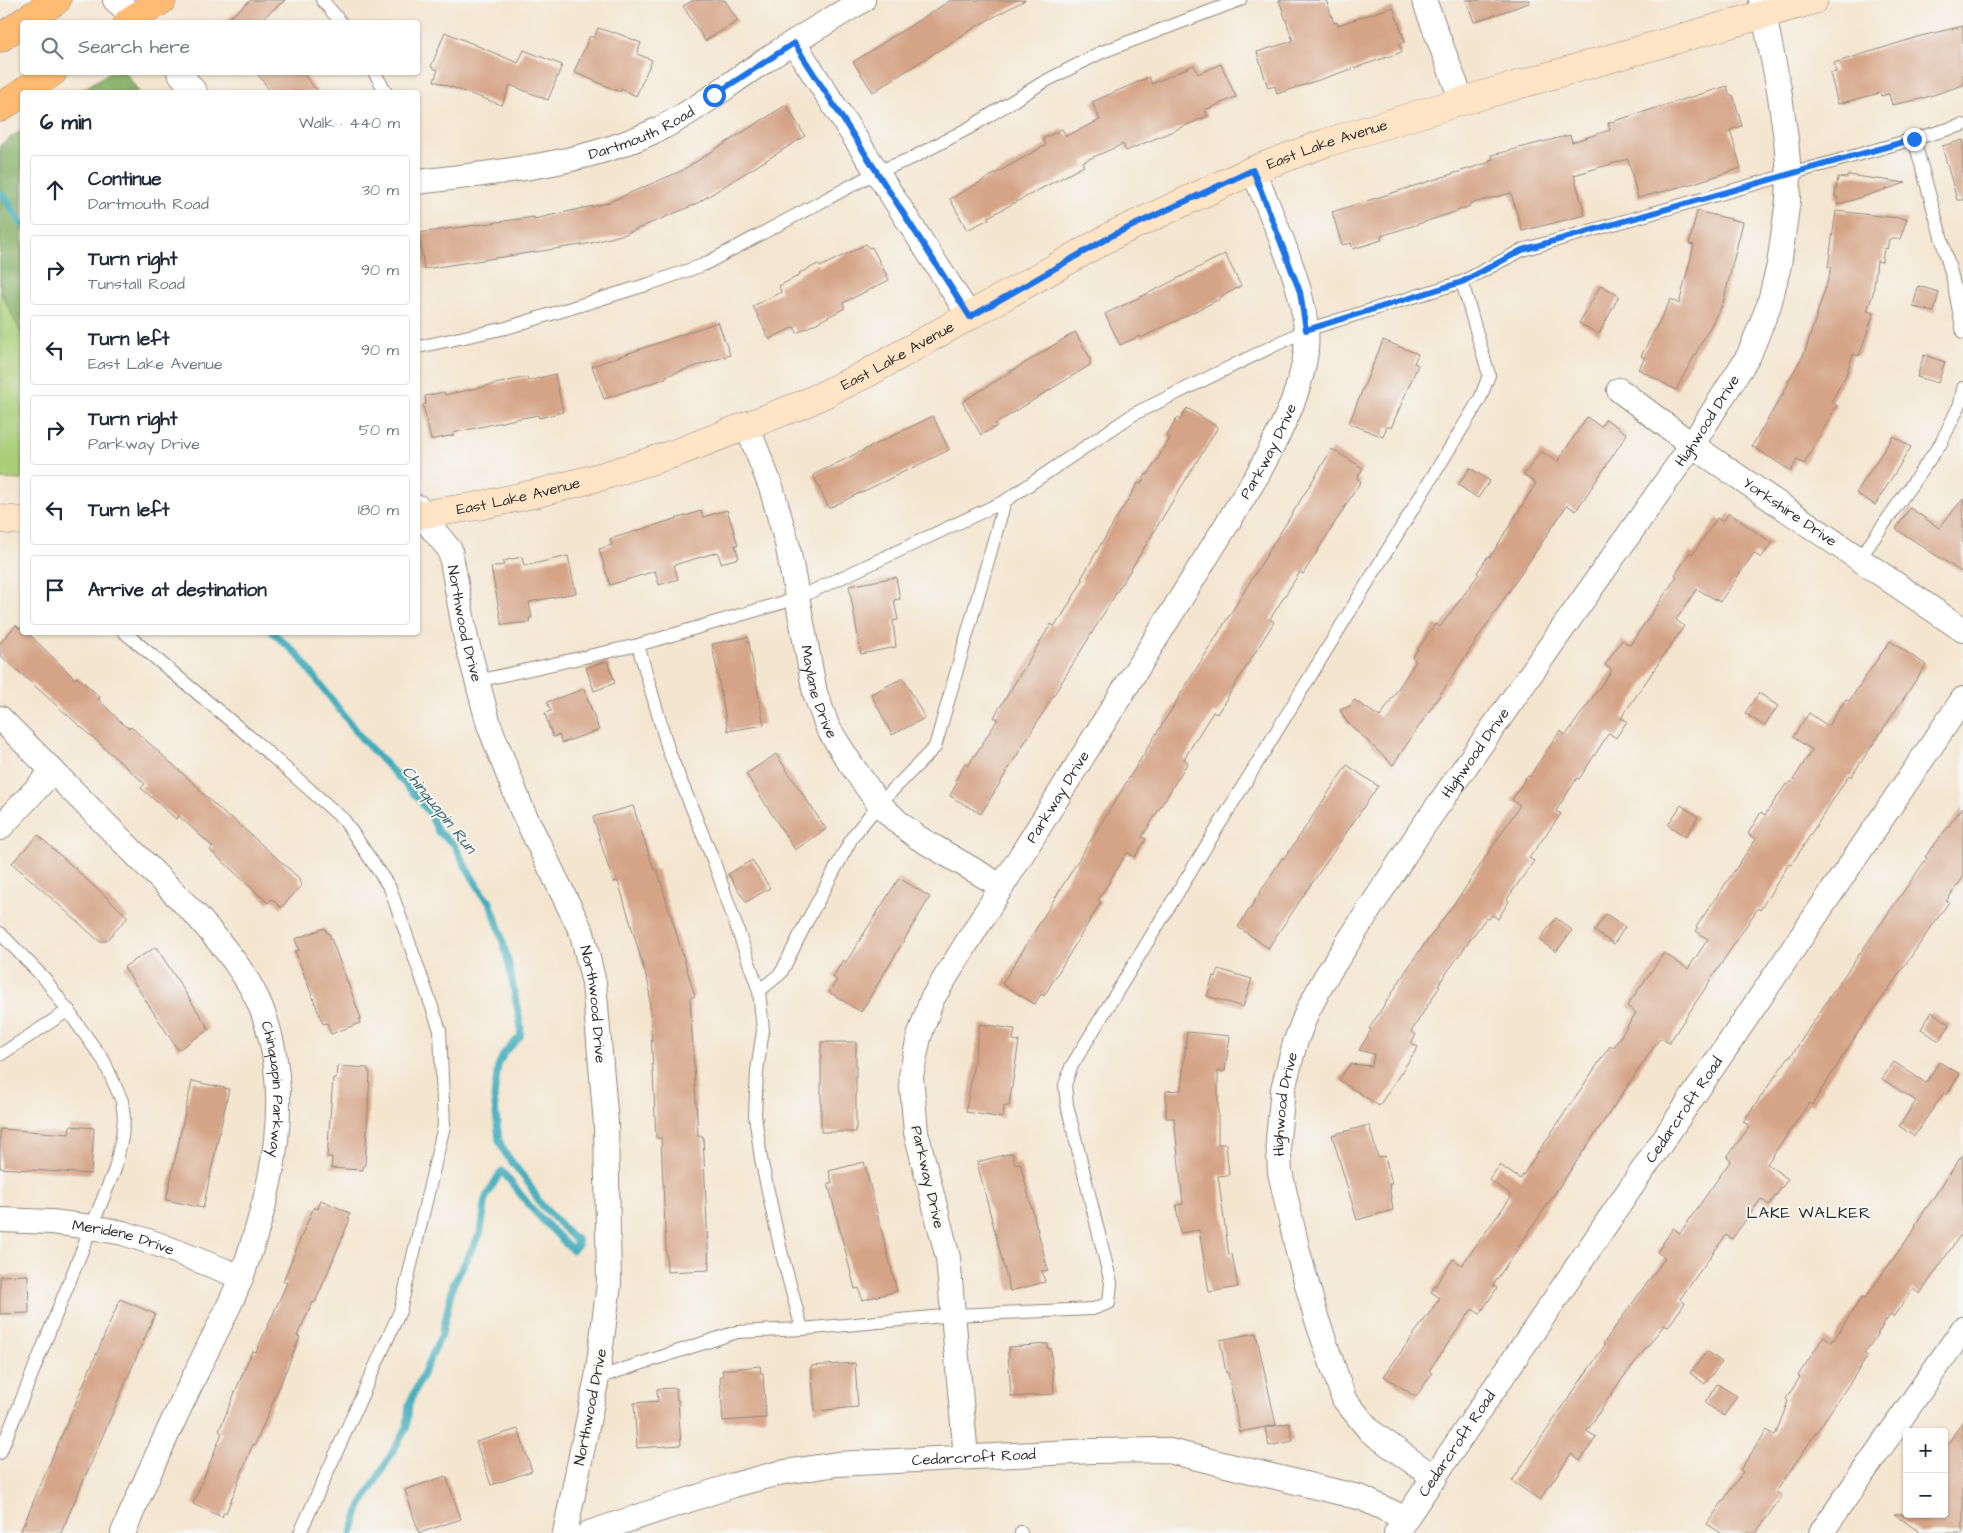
<!DOCTYPE html>
<meta charset="utf-8">
<style>
:root{--surface:#fff;--page:#f6f6f7;--text:#1f2937;--muted:#747a83;--line:#e0e1e3}
body{margin:0;font-family:"Architects Daughter",sans-serif;background:var(--page);color:var(--text)}
.controls{position:absolute;right:15px;bottom:15px;display:grid;overflow:hidden;border-radius:5px;box-shadow:0 1px 4px #0004}
.controls button{width:45px;height:45px;display:grid;place-items:center;padding:0;border:0;border-bottom:1px solid var(--line);background:var(--surface);color:var(--text);font:25px sans-serif}
.stop{position:absolute;width:15px;height:15px;margin:-11px;border:4px solid #1a73e8;border-radius:50%;background:#fff}
.stop.end{background:#1a73e8;border-color:#fff;box-shadow:0 1px 5px #0008}
.list{margin:0;padding:0;list-style:none}
h2{display:flex;justify-content:space-between;align-items:center;height:65px;margin:0;padding:0 20px;font-size:21px}
h2 small{font-size:16px;font-weight:400;color:var(--muted)}
.list li{display:grid;grid-template-columns:32px 1fr auto;gap:15px;align-items:center;box-sizing:border-box;height:70px;margin:0 10px 10px;padding:0 10px;border:1px solid var(--line);border-radius:5px}
.list b{display:block;font-size:19px;white-space:nowrap}
.list p{margin:0;font-size:16px;white-space:nowrap;color:var(--muted)}
.list em{font-size:16px;font-style:normal;color:var(--muted)}
.icon{flex:none;width:28px;height:28px;fill:none;stroke:currentColor;stroke-width:2;stroke-linecap:round;stroke-linejoin:round}
.map{position:relative;flex:none;width:1963px;height:1533px;overflow:hidden}
.search{position:absolute;background:var(--surface);box-shadow:0 1px 4px #0004;left:20px;top:20px;width:400px;height:55px;display:flex;align-items:center;gap:12px;box-sizing:border-box;padding:0 18px;border-radius:5px;color:var(--muted);font-size:19px}
.panel{position:absolute;background:var(--surface);box-shadow:0 1px 4px #0004;left:20px;top:90px;width:400px;height:545px;border-radius:5px}
.map>svg:first-child{display:block}
.green{fill:#a9ce77;stroke:#6a7c51}
.forest{fill:#86b168;stroke:#586e4a}
.lines{fill:none;stroke-linecap:round;stroke-linejoin:round}
.stream{stroke:#3eacbc;stroke-width:7}
.building{fill:#d5a487}
.lane-casing{stroke:#90887d;stroke-width:14}
.street-casing{stroke:#90887d;stroke-width:26}
.secondary-casing{stroke:#90887d;stroke-width:29}
.primary-casing{stroke:#90887d;stroke-width:29}
.lane{stroke:#fff;stroke-width:12}
.street{stroke:#fff;stroke-width:24}
.secondary{stroke:#ffe4c6;stroke-width:28}
.primary{stroke:#febb71;stroke-width:28}
.route{stroke:#1a73e8;stroke-width:6}
.labels{text-anchor:middle;stroke-width:4;stroke-linejoin:round;paint-order:stroke}
.street-label{font-size:15px;fill:#2b2b2b;stroke:#f6f6f2}
.water-label{font-size:16px;font-style:italic;fill:#335f65;stroke:#f6f6f2}
.neighbourhood-label{font-size:16px;letter-spacing:1px;fill:#2b2b2b;stroke:#f6f6f2}
</style>
<div class="map">
<svg width="1963" height="1533" viewBox="0 0 1963 1533">
<rect width="100%" height="100%" fill="#f6f6f2"/>
<filter id="ink" filterUnits="userSpaceOnUse"><feTurbulence type="fractalNoise" baseFrequency=".02" numOctaves="2"/><feDisplacementMap in="SourceGraphic" scale="10" xChannelSelector="R" yChannelSelector="G"/><feConvolveMatrix kernelMatrix="1 2 1 2 8 2 1 2 1" color-interpolation-filters="sRGB"/></filter>
<filter id="wash" filterUnits="userSpaceOnUse"><feTurbulence type="fractalNoise" baseFrequency=".0096" numOctaves="4" result="noise"/><feDisplacementMap in="SourceGraphic" scale="20" xChannelSelector="R" yChannelSelector="G"/><feGaussianBlur stdDeviation="1.12" result="paint"/><feColorMatrix in="noise" values="0 0 0 0 0 0 0 0 0 0 0 0 0 0 0 0 0 1.4 0 .05"/><feComposite in="paint" operator="in"/></filter>
<g filter="url(#wash)">
<rect width="100%" height="100%" fill="#f4e5cf"/>
<path class="green" d="M22 132V480L0 479V147Z"/>
<path class="forest" d="M110 72 126 73 139 92H79Z
M22 130V335L0 290V145Z"/>
<g class="lines">
<path class="stream" d="M3 195 22 224
M272 632 297 654 362 739 417 797 430 814 438 832 454 844 466 867 483 895 490 902 500 931 509 965 521 1028 520 1037 504 1053 498 1066 494 1097 499 1140 505 1153 529 1184 540 1203 574 1239 577 1238 578 1242 576 1243 578 1245 572 1250 533 1210 502 1171 500 1173 486 1197 481 1232 453 1285 442 1334 409 1404 407 1427 360 1508 352 1533"/>
</g>
<g id="blocks">
<path class="building" d="M251 0H285L258 22H224Z
M694 0H725L738 21 705 41 683 6Z
M951 0H1025L977 26 873 92 853 62Z
M1279 0H1326L1334 23 1337 22 1338 25 1393 7 1405 42 1399 44 1402 52 1277 94 1275 86 1268 88 1257 52 1293 41Z
M1466 0H1529V3L1474 22Z
M1963 26V85L1921 99 1892 105 1889 94 1881 96 1880 93 1838 104 1830 73 1836 72 1834 63 1921 36Z
M598 28 613 33 614 32 641 43 637 54 652 60 636 96 621 89 620 92 574 72 590 36 594 38Z
M445 32 518 63 524 50 562 65 548 100 510 85 502 105 434 81 438 70 431 67Z
M1221 64 1236 97 1205 110 1208 116 1126 151 1123 144 1082 162 1084 166 988 217 989 219 967 230 950 199 1046 145 1043 139 1062 129 1066 136 1100 120 1092 102 1149 77 1152 84 1194 65 1198 74Z
M256 72H302L318 92H271Z
M1727 86 1730 96 1733 95 1742 126 1730 130 1741 168 1691 184 1638 198 1628 159 1574 175 1585 215 1522 231 1511 193 1469 204 1470 206 1449 214 1381 236 1382 240 1353 249 1351 243 1342 245 1332 212 1490 162 1489 160 1493 159 1492 155 1570 135 1572 142 1610 130 1608 123Z
M786 105 805 136 694 205 625 234 587 244 424 269 419 233 534 217V219L607 203 681 171Z
M1963 140V200H1957L1942 146Z
M1848 175 1906 183 1837 205 1838 197H1835L1838 177 1847 178Z
M1697 211 1743 222 1723 303 1676 390 1638 369 1645 358 1641 356 1671 299 1679 304 1694 245 1689 244Z
M1836 211 1907 219 1900 239H1889L1887 249 1884 248 1882 262 1877 261 1873 294 1867 311 1874 313 1859 356 1853 354 1846 375 1831 402 1837 405 1804 464 1797 460 1791 471 1752 446 1789 383 1788 382 1805 352 1832 267H1828Z
M866 244 869 248 872 247 889 280 843 303 845 308 797 333 794 327 769 339 753 306 781 292 779 286 800 275 799 273 818 264 820 267Z
M1225 254 1241 286 1219 298 1220 299 1141 338 1140 336 1120 345 1105 314 1165 285Z
M1601 285 1619 296 1599 334 1579 323Z
M1918 286 1939 292 1934 312 1913 307Z
M718 322 730 355 666 376V378L604 399 592 366Z
M1075 332 1090 358V365L995 424 997 426 981 435 962 402Z
M1383 340 1418 354 1414 363 1418 365 1391 428 1387 426 1383 437 1349 423Z
M1924 355 1945 362 1938 383 1917 377Z
M555 374 563 412 539 418 538 415 516 419 453 433 454 435 431 440 423 405 426 404 425 396 444 392 445 395 527 377 528 381Z
M1187 408 1218 427 981 814 950 796 957 783 955 781 965 764 968 766 998 719 994 717 1051 624 1054 626 1062 616 1083 580 1081 579 1104 539 1138 483 1141 484 1146 474 1148 475 1170 438 1167 436 1177 418 1180 420Z
M933 416 949 450 829 508 813 475Z
M1587 417 1601 427 1606 419 1627 434 1576 511 1567 505 1393 765 1346 721 1340 710 1350 706 1354 700 1380 717 1416 661 1412 658 1435 624 1440 627 1479 574 1477 573 1488 556 1490 557 1536 483 1524 475 1541 451 1557 462Z
M1893 436 1911 447 1875 505 1856 493Z
M1332 449 1363 468 1357 478 1361 481 1303 574 1300 572 1270 619 1274 622 1217 714 1213 712 1190 749 1184 759 1188 762 1142 837 1146 839 1135 857 1127 853 1098 900 1101 902 1044 996 1041 994 1035 1004 1002 984Z
M1470 468 1490 481 1478 498 1458 485Z
M1963 499V573L1896 529 1910 508 1939 528Z
M727 510 738 545H735L739 558 721 563 718 552 674 565 678 579 659 585 655 571 610 585 599 549 612 545 610 539 701 511 703 517Z
M1729 513 1772 543 1761 558 1754 553 1720 602 1697 589 1676 620 1684 626 1621 718 1627 721 1616 738 1609 733 1579 779 1577 778 1556 811 1561 814 1529 858 1534 861 1507 899 1509 901 1498 919 1492 915 1489 919 1486 918 1438 985 1440 986 1411 1032 1416 1035 1411 1043 1418 1047 1379 1106 1339 1080 1350 1064 1372 1066 1374 1054 1359 1050 1367 1037 1371 1030 1369 1029 1413 960 1462 893 1520 805 1512 800 1527 776 1529 777 1560 731 1566 735 1612 670 1605 665 1622 640 1630 645 1677 576 1675 575 1690 552 1693 554 1717 518 1723 522Z
M568 556 576 593 529 602 532 618H529L530 622 502 625 491 567 504 565 503 561 522 557 524 566Z
M896 577 900 599 894 600 898 620 893 621 896 647 861 654 849 586Z
M16 625 20 629 22 627V632H27L75 679 77 677 100 697 98 699 125 726 130 728 131 727 200 789 199 790 229 818 231 817 300 879 299 881 302 885 281 908 272 899 268 903 210 850 213 847 179 816 176 819 141 788 145 784 0 655V643Z
M748 637 764 725 728 731 712 644Z
M1890 641 1926 665 1851 777 1849 775 1791 865 1789 864 1760 910 1758 908 1669 1043 1660 1038 1493 1285 1497 1288 1480 1314 1472 1309 1429 1371 1432 1373 1416 1397 1384 1376 1440 1298 1431 1292 1453 1259 1462 1265 1511 1197 1509 1196 1510 1194 1489 1180 1500 1165 1520 1179 1610 1046 1613 1048 1636 1013 1627 1006 1664 953 1688 969 1708 939 1696 931 1698 928 1696 927 1756 839 1748 834 1761 812 1765 815 1786 784 1788 785 1789 782 1791 783 1812 750 1793 737 1809 713 1828 726 1846 699 1849 701Z
M607 661 615 683 594 691 586 668Z
M903 678 925 718 892 735 871 694Z
M584 689 599 730 562 743 559 735 553 737 548 724 545 713 551 711 547 702Z
M1759 693 1778 706 1764 726 1745 713Z
M776 754 826 829 795 850 746 774Z
M1347 765 1378 786 1268 948 1238 927 1282 858 1284 859Z
M1681 805 1698 817 1686 837 1668 825Z
M633 806 654 870 657 869 695 996 690 998 698 1136H703L709 1270 667 1272 661 1138H656L649 986 618 881 613 882 593 817Z
M1963 807V878L1946 901 1949 902 1857 1034 1812 1105 1809 1103 1767 1164 1788 1179 1769 1205 1761 1199 1732 1239 1726 1235 1680 1299 1685 1303 1668 1327 1664 1325 1616 1387 1587 1431 1596 1437 1580 1461 1571 1454 1540 1500 1512 1481 1605 1345 1603 1344 1665 1258 1657 1252 1673 1228 1680 1233 1731 1160 1727 1157 1750 1126 1743 1122 1790 1055 1791 1056 1835 989 1927 858 1925 857Z
M38 835 128 917 106 941H99L12 863Z
M752 860 770 888 746 902 728 874Z
M899 878 930 897 861 1012 829 992 837 980 833 977 843 960 846 962Z
M1606 914 1625 927 1614 944 1594 931Z
M1556 918 1572 930 1556 952 1539 940Z
M325 928 327 933H329L361 1018 359 1019 360 1023 331 1034 327 1023 323 1024 295 951 299 950 295 939Z
M156 947 209 1029 178 1050 124 967Z
M1218 969 1252 979 1243 1007 1207 996 1213 976 1216 977Z
M1932 1012 1950 1025 1939 1041 1921 1029Z
M980 1024 1015 1029 1013 1040 1019 1041 1009 1106H1004L1003 1118 966 1112Z
M1187 1032 1230 1036 1225 1071H1218V1144H1226L1229 1175 1218 1176 1229 1255 1232 1254 1238 1287 1209 1292 1199 1230 1180 1233 1176 1205 1183 1204 1174 1118H1166V1091L1181 1090Z
M821 1042H856V1132H821Z
M1894 1062 1926 1083 1939 1062 1960 1074 1947 1095 1944 1093 1914 1136 1899 1126 1916 1101 1882 1079Z
M337 1066 368 1068V1072H370L365 1166H363V1170L331 1168 332 1157H327L333 1078H336Z
M192 1081 229 1089 203 1208 166 1200Z
M1369 1125 1378 1157 1385 1156 1392 1184H1389L1393 1210 1357 1220 1332 1135Z
M70 1126 94 1128 91 1174 0 1168V1129L69 1134Z
M1012 1153 1015 1164 1020 1163 1048 1270 1042 1271 1045 1282 1010 1291 977 1162Z
M1963 1154V1231L1920 1294 1913 1289 1893 1317 1890 1315 1864 1354 1868 1356 1776 1492 1782 1496 1756 1533H1721L1707 1524 1743 1472 1740 1470 1767 1430 1775 1436 1788 1401 1786 1399 1800 1377 1798 1376 1824 1336 1832 1342 1862 1297 1865 1298 1916 1227 1915 1225Z
M864 1162 897 1291 862 1300 859 1288 855 1289 828 1183H832L829 1171Z
M321 1200 350 1213 348 1218 350 1219 315 1303 313 1302 297 1336 300 1337 255 1445 253 1444 226 1513 224 1512 222 1517 193 1504 222 1433 219 1431 252 1351 256 1352 287 1283 283 1281 307 1223 314 1207 318 1209Z
M28 1275 29 1313 0 1314V1276Z
M120 1299 155 1314 61 1533H20Z
M1256 1333 1276 1425 1240 1432 1228 1373H1226L1220 1340Z
M1048 1344V1349H1051L1054 1394 1011 1397 1008 1352H1009V1347Z
M1707 1351 1722 1362 1705 1384 1690 1373Z
M855 1363 858 1407 815 1411 811 1366Z
M760 1366 761 1373H763L766 1418 723 1421 720 1376H723L722 1370Z
M1717 1384 1737 1396 1724 1416 1705 1403Z
M676 1388 677 1400H678L681 1445 637 1448 634 1403 658 1401 657 1389Z
M1963 1421V1533H1921L1894 1514H1944V1450Z
M1289 1423 1293 1441 1269 1446 1265 1428Z
M518 1429 532 1471 491 1485 476 1442Z
M446 1476 461 1519 419 1533 405 1490Z"/>
</g>
</g>
<g filter="url(#ink)">
<use href="#blocks" fill-opacity="0" stroke="#90887d" stroke-width="1"/>
<g class="lines">
<defs>
<path id="lane" d="M322 0 341 22
M374 72 386 92
M1914 139 1953 280 1963 333
M418 347 506 328 649 284 703 265 877 172 912 158 969 128 1042 83 1102 52 1240 0
M1860 558 1941 443 1960 404 1963 388
M124 632 256 742 344 820 390 888 440 1030 444 1126 400 1311 300 1533
M638 645 669 752 714 862 759 991 763 1030 757 1071 755 1115 761 1159 781 1251 802 1329
M477 681 638 645 798 598 1005 501 1134 414 1306 330 1462 282 1522 250 1963 125
M0 933 45 979 104 1061 122 1101 124 1118 122 1137 115 1169 0 1453
M759 991 781 973 805 925 853 836 879 804 935 747 1005 501
M0 1055 69 1010
M597 1378 737 1332 802 1329 954 1315 1093 1309 1109 1303 1111 1283 1067 1105 1065 1085 1071 1067 1480 399 1489 375 1462 282
M1021 1532V1533"/>
<g id="street">
<path d="M115 0 140 22"/>
<path d="M1424 0 1462 101"/>
<path d="M794 43 970 317"/>
<path d="M179 72 195 92"/>
<path id="s1" d="M418 182C499 172 586 165 661 128 696 111 727 85 760 64 793 41 829 21 863 0"/>
<path id="s2" d="M1619 390 1692 445 1963 630"/>
<path id="s3" d="M747 426 771 487 787 543 815 693 828 728 850 763 879 804 899 823 917 837 1001 886"/>
<path id="s4" d="M418 507 421 515 450 550 466 639 489 725 522 810 582 933 594 983 606 1124 609 1284 597 1378 565 1533"/>
<path id="s5" d="M0 718 198 917C222 945 248 974 262 1010 295 1097 272 1191 242 1275 230 1308 211 1340 197 1371 171 1425 146 1478 123 1533"/>
<path d="M0 828 53 771"/>
<path id="s6" d="M0 1220 51 1222 91 1227 123 1233 157 1244 241 1277"/>
<path id="s7" d="M966 1457 948 1258 916 1132 911 1076 919 1037 932 999 1258 474C1277 437 1298 400 1305 358 1315 305 1273 220 1253 170"/>
<path id="s8" d="M1435 1478 1370 1431 1344 1399 1316 1317 1298 1252 1280 1172 1278 1139 1283 1089 1295 1043 1307 1012 1325 978 1420 831 1692 445 1749 355 1769 305 1779 265 1788 200 1789 175 1786 139 1779 89 1761 0"/>
<path id="s9" d="M589 1533 734 1485 779 1473 837 1464 1092 1451 1165 1450 1362 1498 1406 1519"/>
<path id="s10" d="M1396 1533 1963 699"/>
<path d="M1821 1533 1963 1329"/>
</g>
<g id="secondary">
<path id="s11" d="M418 515 478 506 538 493 603 476 676 453 806 403 866 374 1115 234 1253 170 1325 143 1462 101 1814 0"/>
<path d="M0 519 22 521"/>
</g>
<path id="primary" d="M23 22 57 0
M128 22 162 0
M0 38 22 23
M23 92 53 72
M0 108 22 93"/>
</defs>
<use href="#lane" class="lane-casing"/>
<use href="#street" class="street-casing"/>
<use href="#secondary" class="secondary-casing"/>
<use href="#primary" class="primary-casing"/>
<use href="#lane" class="lane"/>
<use href="#street" class="street"/>
<use href="#secondary" class="secondary"/>
<use href="#primary" class="primary"/>
</g>
</g>
<g class="lines" filter="url(#ink)">
<path class="route" d="M714 95 794 43 970 317 1115 234 1253 170 1300 292 1306 330 1462 282 1522 250 1914 139"/>
</g>
<g class="labels">
<g class="street-label">
<text dy="5" stroke="none"><textPath href="#s1" startOffset="230">Dartmouth Road</textPath></text>
<text dy="5" stroke="none"><textPath href="#s11" startOffset="988">East Lake Avenue</textPath></text>
<text dy="5" stroke="none"><textPath href="#s11" startOffset="508">East Lake Avenue</textPath></text>
<text dy="5" stroke="none"><textPath href="#s8" startOffset="1236">Highwood Drive</textPath></text>
<text dy="5" stroke="none"><textPath href="#s7" startOffset="1109">Parkway Drive</textPath></text>
<text dy="5" stroke="none"><textPath href="#s11" startOffset="102">East Lake Avenue</textPath></text>
<text dy="5" stroke="none"><textPath href="#s2" startOffset="210">Yorkshire Drive</textPath></text>
<text dy="5" stroke="none"><textPath href="#s4" startOffset="129">Northwood Drive</textPath></text>
<text dy="5" stroke="none"><textPath href="#s3" startOffset="276">Maylane Drive</textPath></text>
<text dy="5" stroke="none"><textPath href="#s8" startOffset="831">Highwood Drive</textPath></text>
<text dy="5" stroke="none"><textPath href="#s7" startOffset="704">Parkway Drive</textPath></text>
<text dy="5" stroke="none"><textPath href="#s4" startOffset="534">Northwood Drive</textPath></text>
<text dy="5" stroke="none"><textPath href="#s5" startOffset="475">Chinquapin Parkway</textPath></text>
<text dy="5" stroke="none"><textPath href="#s8" startOffset="426">Highwood Drive</textPath></text>
<text dy="5" stroke="none"><textPath href="#s10" startOffset="512">Cedarcroft Road</textPath></text>
<text transform="translate(928 1177) rotate(77)" y="5">Parkway Drive</text>
<text dy="5" stroke="none"><textPath href="#s6" startOffset="125">Meridene Drive</textPath></text>
<text transform="translate(590 1407) rotate(-79)" y="5">Northwood Drive</text>
<text dy="5" stroke="none"><textPath href="#s10" startOffset="108">Cedarcroft Road</textPath></text>
<text dy="5" stroke="none"><textPath href="#s9" startOffset="395">Cedarcroft Road</textPath></text>
</g>
<g class="water-label">
<text transform="translate(440 809) rotate(51)" y="6">Chinquapin Run</text>
</g>
<g class="neighbourhood-label">
<text x="1809" y="1218">LAKE WALKER</text>
</g>
</g>
</svg>
<div class="controls">
<button>+</button>
<button>−</button>
</div>
<div class="stop" style="left:714px;top:95px"></div>
<div class="stop end" style="left:1914px;top:139px"></div>
<div class="search"><svg class="icon" aria-label="search" viewBox="0 0 24 24"><circle cx="10" cy="10" r="6"/><path d="M15 15l6 6"/></svg>Search here</div>
<section class="panel">
<h2>6 min<small>Walk · 440 m</small></h2>
<ul class="list">
<li><svg class="icon" aria-label="ahead" viewBox="0 0 24 24"><path d="M12 20V5M6 11l6-6 6 6"/></svg><div><b>Continue</b><p>Dartmouth Road</p></div><em>30 m</em></li>
<li><svg class="icon" aria-label="right" viewBox="0 0 24 24"><path d="M7 20v-9h11M14 6l5 5-5 5"/></svg><div><b>Turn right</b><p>Tunstall Road</p></div><em>90 m</em></li>
<li><svg class="icon" aria-label="left" viewBox="0 0 24 24"><path d="M17 20v-9H6M10 6l-5 5 5 5"/></svg><div><b>Turn left</b><p>East Lake Avenue</p></div><em>90 m</em></li>
<li><svg class="icon" aria-label="right" viewBox="0 0 24 24"><path d="M7 20v-9h11M14 6l5 5-5 5"/></svg><div><b>Turn right</b><p>Parkway Drive</p></div><em>50 m</em></li>
<li><svg class="icon" aria-label="left" viewBox="0 0 24 24"><path d="M17 20v-9H6M10 6l-5 5 5 5"/></svg><div><b>Turn left</b></div><em>180 m</em></li>
<li><svg class="icon" aria-label="arrive" viewBox="0 0 24 24"><path d="M6 21V4h12l-3 4 3 4H6"/></svg><div><b>Arrive at destination</b></div></li>
</ul>
</section>
</div>
